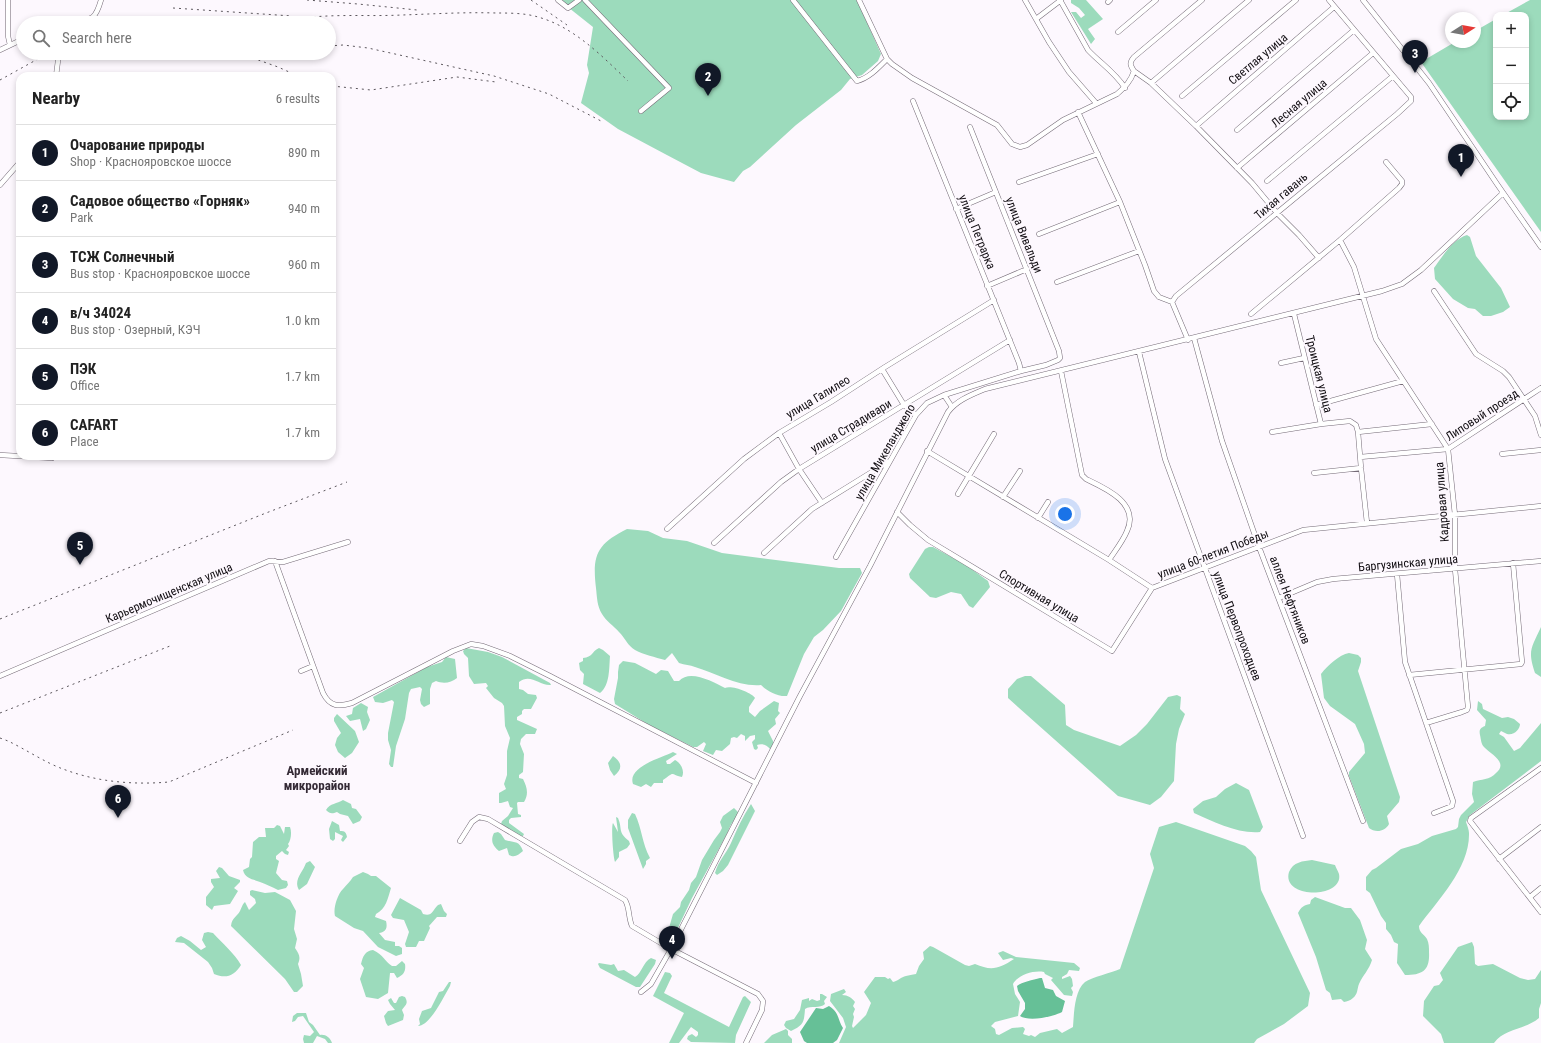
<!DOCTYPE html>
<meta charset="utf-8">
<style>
:root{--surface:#fff;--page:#f6f6f6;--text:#222;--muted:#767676;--line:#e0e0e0;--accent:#111827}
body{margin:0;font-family:"Roboto Condensed",sans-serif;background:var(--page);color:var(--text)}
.controls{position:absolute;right:12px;top:12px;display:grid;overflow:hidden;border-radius:8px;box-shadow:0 2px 6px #0003}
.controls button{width:36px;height:36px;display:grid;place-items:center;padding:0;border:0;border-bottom:1px solid var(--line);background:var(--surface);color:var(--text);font:20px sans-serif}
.compass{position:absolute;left:1445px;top:12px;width:36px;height:36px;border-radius:50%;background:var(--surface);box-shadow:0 2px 6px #0003;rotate:79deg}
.you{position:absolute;left:1065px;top:514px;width:14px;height:14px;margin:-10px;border:3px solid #fff;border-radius:50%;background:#1a73e8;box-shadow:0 0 0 6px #1a73e833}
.badge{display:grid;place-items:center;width:26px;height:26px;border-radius:50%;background:var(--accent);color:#fff;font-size:13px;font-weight:700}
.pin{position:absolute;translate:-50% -33px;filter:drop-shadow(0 1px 2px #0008)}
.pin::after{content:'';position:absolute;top:21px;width:14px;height:12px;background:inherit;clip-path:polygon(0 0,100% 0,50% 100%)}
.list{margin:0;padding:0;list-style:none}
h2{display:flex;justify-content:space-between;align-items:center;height:52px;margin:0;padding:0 16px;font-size:17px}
h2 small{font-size:13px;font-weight:400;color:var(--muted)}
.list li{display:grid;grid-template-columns:26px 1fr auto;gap:12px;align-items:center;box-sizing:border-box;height:56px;padding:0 16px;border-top:1px solid var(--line)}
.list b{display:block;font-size:15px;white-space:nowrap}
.list p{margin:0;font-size:13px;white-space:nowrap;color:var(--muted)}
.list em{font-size:13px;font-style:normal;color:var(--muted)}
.icon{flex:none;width:22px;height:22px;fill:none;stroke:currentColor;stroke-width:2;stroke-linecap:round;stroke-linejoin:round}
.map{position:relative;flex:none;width:1541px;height:1043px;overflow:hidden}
.search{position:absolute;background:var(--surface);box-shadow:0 2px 6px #0003;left:16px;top:16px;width:320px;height:44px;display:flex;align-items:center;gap:10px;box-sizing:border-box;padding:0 14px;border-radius:22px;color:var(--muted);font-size:15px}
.panel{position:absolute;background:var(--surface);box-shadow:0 2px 6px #0003;left:16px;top:72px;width:320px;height:388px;border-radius:12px}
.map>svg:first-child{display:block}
.green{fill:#9cdbbc}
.water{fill:#66c097}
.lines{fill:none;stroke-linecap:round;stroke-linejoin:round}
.minor-casing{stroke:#756b77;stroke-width:5.5}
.minor{stroke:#fff;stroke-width:4.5}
.rail{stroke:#5c575d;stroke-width:1;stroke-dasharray:2 4;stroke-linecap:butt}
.labels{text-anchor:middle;stroke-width:4;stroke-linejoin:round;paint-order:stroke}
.street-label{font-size:12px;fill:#100c11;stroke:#fdf8fe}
.neighbourhood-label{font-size:13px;font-weight:bold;fill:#352b36;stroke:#fdf8fe}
</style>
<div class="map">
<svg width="1541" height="1043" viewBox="0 0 1541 1043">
<rect width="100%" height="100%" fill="#fdf8fe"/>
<path class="green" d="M559 0H857L881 54 878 61 862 75 850 79 841 90 796 125 750 167 743 171 734 182 701 173 665 154 618 129 581 103 589 73 587 65 593 27Z
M1071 0H1086L1103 19 1088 29 1095 39 1091 44 1071 12H1076L1081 18 1085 15 1079 8 1071 3Z
M1530 0H1541V232L1421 62 1455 42H1475V31L1496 19V117H1526V15H1503Z
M1467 235 1470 237 1476 256 1501 288 1510 307 1503 312 1491 316H1483L1475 309 1468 308 1453 299 1435 279 1434 268C1442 257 1453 239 1467 235Z
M627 529 648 531 663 538 687 541 722 553 839 568H860L862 573 841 611 823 630 814 637 804 654 787 696C778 697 767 691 761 685 738 687 716 673 695 667 690 665 685 665 679 663L672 653 665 660C655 657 644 655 635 650 628 646 625 638 619 632 614 626 606 621 602 614 597 606 597 597 596 588 592 555 597 544 627 529Z
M929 547H933L966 565 988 581 990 587 973 608 969 606 961 594 951 592 936 598 930 597 910 578 909 574 925 549Z
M1541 627V677L1535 673C1527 650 1532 647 1541 627Z
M466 648 488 652 502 657 550 683 551 685C539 686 531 673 519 682V689L523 690 528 694 536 695 537 698 531 709H524L522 711V714L517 717V720L537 729 535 734H526L521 739 520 744 524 754 523 772 519 775V778L523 779C527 787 529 794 524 802H518L517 803 518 814 521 815V817L511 818 509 820V823L524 834 523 836H521L501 824 502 821 508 816 513 808 510 807 508 801 501 803H499V793L506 789 504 784 507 775V751L510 738 505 726 504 706 502 703 494 698 486 688 488 686 486 683 474 684 469 676 468 658 464 654 463 651Z
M599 648 603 650 610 656C609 669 610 685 600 693L583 684 584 674 580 670 579 663 583 661V658C593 657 591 652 599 648Z
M1349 653 1358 655 1361 658V662L1358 671 1400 797 1399 802 1387 816 1389 824C1385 832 1375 833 1369 828L1349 776V772L1365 753 1364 744 1355 724 1330 706 1324 698 1321 674C1328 665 1339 655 1349 653Z
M446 657 455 659 457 678C451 683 443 684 436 681L432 683 430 689V704L424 707 421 704 420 700 422 689 420 687 411 689 409 693 405 719 396 746 393 767H391L389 764 391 750 388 740V733L394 702 392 700 383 703 375 702 373 697 427 667 442 662Z
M623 661 635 663 656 674 661 670 668 671 674 681H679C690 669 713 682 725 688 732 685 752 693 755 698L749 707V712L755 717 760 711 774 701 779 703 778 711 780 713 775 719 776 724 768 731 773 741V747L770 749C767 745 762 743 757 745L758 748 756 750 754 749 752 742 755 739V735L750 736 745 741V736L741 734 737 738 734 737 731 738 730 744 722 751 716 750 713 755 703 751 706 744 704 742 697 747H693L649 725 615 704 614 699 618 678V672L619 665Z
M1025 676H1031L1065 705 1066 725 1074 730 1120 746 1136 735 1147 724 1168 697 1177 695 1181 697 1180 709 1185 714 1179 729 1176 744 1174 781 1161 797 1150 805 1118 796 1008 698V689L1017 679Z
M1478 701 1482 704 1483 709 1502 718 1508 717 1514 719 1520 724C1520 729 1514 736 1507 734 1505 733 1503 732 1501 731L1499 734 1504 737 1514 751 1520 748 1541 723V761L1470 815 1466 822C1467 825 1469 830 1469 833 1470 868 1438 900 1419 926 1419 933 1424 934 1427 939 1429 943 1429 948 1429 952 1430 970 1423 975 1405 975L1397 963 1398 944 1394 942 1391 935 1386 929V923L1381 916 1370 893 1366 890V877L1372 870 1376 868 1401 849 1418 844 1432 836 1456 829 1458 827 1459 819 1461 815 1474 802 1472 794 1473 782C1481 779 1490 780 1496 773 1509 762 1490 754 1484 747 1481 744 1481 739 1480 735 1479 730 1480 728 1485 726L1486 720 1477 710Z
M361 703 368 707 367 712 370 720 366 729 363 731 360 719 350 721 346 716 352 714 353 708Z
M337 714 355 731 359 742 352 753 345 758 338 752 335 745 337 738 341 733 334 721V718Z
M673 752 677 754 666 761 667 764H670L675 760C681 763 685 771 682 777 669 774 676 771 663 780V783H654L651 787 646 784 641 787 633 784C627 767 661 758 673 752Z
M613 756C622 762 623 769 614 776L610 770 608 763Z
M1236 783 1249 790 1263 827 1260 832C1238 834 1214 822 1194 813L1193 809 1203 801 1216 797 1225 789Z
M343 800 351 804 352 808 356 809 362 817 360 821 353 824 348 816 340 814 337 812C332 814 330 814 326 810 330 803 337 804 343 800Z
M751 804 755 811 728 865 723 871 717 875 715 873C718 861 726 854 731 843 737 829 743 816 751 804Z
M734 808 738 812C736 820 730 823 728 832L692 898 676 932 670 931 669 928 673 914 680 907 681 902 689 890 691 883 696 877 702 860 714 840 720 832 722 828 720 822 723 816Z
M632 813 635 814C642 829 642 843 650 858L646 861V864L643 869 628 828V820Z
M616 817 618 818C623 830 617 831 629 841L630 844 627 848 619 852V857L615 862C613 857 611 826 613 823L618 832Z
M332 821 339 825 340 831C345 831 346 832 347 837L343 842 341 840 343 836 335 832V839L333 841 330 839 329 829Z
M1176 822 1245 846 1251 851 1256 857 1261 890 1310 993 1308 1006 1284 1024 1257 1039 1254 1043H839L846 1027 843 1018 830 1001 831 994 844 989 846 992 842 995C848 995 852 998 855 1002L853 1006 855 1009 853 1014 854 1017 852 1026 853 1028 866 1015 871 1003 864 992 875 977H885L888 979 890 978 893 982C898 981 901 977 906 976 909 975 912 975 916 974L919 966 924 959 923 952 930 946 933 947 965 965 969 966 975 964C991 971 999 969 1014 959L1011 958 1003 960 998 953 1003 951 1016 957 1074 963 1080 968 1079 971 1069 970 1067 974 1062 977V979L1070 976 1072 979 1073 986 1071 988 1073 992 1072 996 1064 995 1051 980 1053 978 1045 974 1044 972C1033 970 1018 975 1013 984L1015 994 1020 1002 1018 1016 995 1022 991 1026 995 1029 996 1034 999 1035 1012 1028 1023 1027 1025 1029 1023 1034 1029 1036 1031 1035 1035 1037 1040 1033 1057 1029 1062 1033 1073 1027C1074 1015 1074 991 1085 982 1092 977 1111 973 1120 969L1154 868 1150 854 1159 827Z
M277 825 280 826 284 834 285 827H290C292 832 291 840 288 844L289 846 286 850 289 852 288 855 285 854 282 851 276 856V859L279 861 276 873 282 880 287 881 288 885 286 888 278 890C272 887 266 884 260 882 253 879 245 879 243 870L249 867 250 859 252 857 253 842 259 837H266L265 828H274Z
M498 832 501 834 505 840C514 843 519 840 523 851 518 855 515 858 509 855L507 848 499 851C493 846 490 841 494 833Z
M1312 860 1335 865C1336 868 1338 871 1339 874 1344 899 1281 899 1289 872 1293 862 1303 861 1312 860Z
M310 861 315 867 307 884 299 890C293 880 303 872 306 863Z
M219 867 222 868 229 876 240 880V882L234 888 238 891 230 904 214 906 212 910 206 905V897L214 887 211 882V879L220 878 216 871Z
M363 872 368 874 371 876H376L391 888C388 898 386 909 376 914L375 917 386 921C388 929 385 932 379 933L385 940 395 942V946H399L402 948V954L396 956 378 947 363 931 354 928 335 916C333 909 337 895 343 889 347 884 350 882 353 877Z
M252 890 265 893 275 892 290 900 296 911 294 929 297 939 295 948C299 954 301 957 298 964L301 974 303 986 297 992H294L285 979 231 926C232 917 237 917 240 911 242 907 242 905 245 902L249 910 256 903 255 899 250 895V891Z
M1315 897 1345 908H1351L1360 920 1367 940 1365 949 1372 960C1369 970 1363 975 1359 984 1357 989 1358 994 1353 998 1350 1001 1347 1001 1344 1002L1341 999 1332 1000 1330 993 1326 990 1316 957 1298 913C1301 907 1304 905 1310 904L1311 900Z
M400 898 421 910 423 914C432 917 432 911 438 905L441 904 444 911 447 914 446 917H437L429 926 430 928 424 941H419L416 947H406L405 944 409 932 404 920 393 918 391 915Z
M208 932 213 933C222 943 234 953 241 965 234 976 226 979 214 974L212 968 208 962 184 943 175 942 177 938 181 936 190 941 201 950 206 947 202 940 204 933Z
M1472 942 1474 947 1475 964 1478 966 1493 964 1520 978 1528 980 1535 979 1541 970V1003L1539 1009V1018C1525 1030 1505 1028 1494 1043H1444L1441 1034 1423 1016 1424 1001 1434 986 1439 985 1443 980 1440 973 1458 947Z
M373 950C384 955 384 961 392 966H396L402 961 405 964C406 971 404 975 397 978L394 973H390L388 993 378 999 366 997 360 979 364 968 361 964C363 956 365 951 373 950Z
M651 958 656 960 655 964 640 987H636L600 968 598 964 599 963 611 965 614 964 618 971 624 970 635 977C642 973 643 962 651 958Z
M665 972 670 973 672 976 664 993 729 1027 743 997 745 996 751 1002 736 1035 735 1043 691 1042 687 1039 688 1036 692 1034 696 1037 698 1035V1032L691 1027 679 1043H669L684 1013 653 996Z
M449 982H451L450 986C444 996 430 1026 418 1026L420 1024 419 1019 422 1011 431 1008 439 992 443 991Z
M820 994H822L827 997 824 1001 825 1004C820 1009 811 1005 805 1009 804 1022 804 1025 791 1031L786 1028 784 1025 786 1021 794 1019 800 1010 802 1000 809 998V1001L812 999 817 1001 820 1000Z
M402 996 405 997C409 1004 405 1005 402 1010L404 1015 403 1020 388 1026 386 1023 384 1016 388 1011 395 1010 390 1004 388 1000 391 998 394 1003H396L399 997Z
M297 1013H306L309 1022 313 1025 320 1035C325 1034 330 1037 332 1043H328L325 1039 317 1036 313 1043H304L303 1039 304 1035 310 1036 314 1032 303 1016 298 1017 295 1021 292 1022 293 1016Z
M786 1029 788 1031V1035L792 1039V1043H764L772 1035Z"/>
<path class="water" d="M1040 978H1042L1045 988 1053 990 1056 996 1065 1001 1062 1012C1052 1017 1029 1022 1020 1016L1025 1009V1003L1018 991 1017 986C1022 982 1033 980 1040 978Z
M829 1006C840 1013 837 1019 843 1028L837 1040 833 1043H807L804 1041 800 1032 816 1008 823 1009Z"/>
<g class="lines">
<defs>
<path id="minor" d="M8 0V36L10 45
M558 0 568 8 579 0
M585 0 669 88 641 111
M793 0 857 81C869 78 878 68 887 59
M859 0 887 59 892 64 912 78 997 125 1012 144 1020 147 1027 145 1063 120 1117 94C1125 87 1131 81 1134 71 1130 65 1129 63 1134 57L1202 0
M1025 0 1049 42 1069 72 1096 103
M1060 0 1088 50C1100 63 1115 72 1125 88
M1363 0 1429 83 1497 184 1541 247
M1108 2 1110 0
M1036 19 1061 0
M75 23C93 19 96 18 101 0
M1118 32 1156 0
M0 50 23 39
M1134 71 1151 83 1196 126 1252 183 1277 213 1299 235 1319 258
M56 76 59 53
M1151 83 1249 0
M1182 96 1296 0
M913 101 1019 363 1021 371
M1078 112 1120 202 1145 265 1154 291 1159 297 1172 302
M1196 126 1334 7
M1237 130 1354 30
M1237 168 1373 53
M1267 181 1393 76
M1019 182 1098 154
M0 185 20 162
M956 209 996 192
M1039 234 1120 202
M1340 240 1354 267 1376 339 1448 449 1455 515V569L1468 707 1467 710 1462 712 1426 723
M1057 282 1139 251
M987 286 1027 269
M1434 291 1476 354 1503 371 1509 377 1535 416 1541 435
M1251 314 1340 240 1399 188 1402 184V181L1386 162
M1294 314 1321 424 1350 421 1356 425 1358 432 1361 468 1367 523
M1194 338 1222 441 1259 547 1363 821
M1188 340 1172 302 1176 296 1397 114 1411 101V97L1329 0
M1139 352 1165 459 1303 836
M1281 363 1304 358
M882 369 904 405 916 415
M1061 371 1082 475 1086 479C1105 488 1140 503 1127 531 1123 541 1115 551 1109 560
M944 395 952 407
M1316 405 1403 381
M1272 432 1321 424
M1358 432 1432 424
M779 433 799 469 822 503
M927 451 1109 560 1152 588 1303 530 1541 506
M1502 454 1541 450
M0 455 52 458
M1360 457 1448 449 1541 388
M1314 473 1361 468
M958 494 994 434
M1003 497 1020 471
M897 512 910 525 928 540 1112 651 1152 588
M1038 518 1048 502
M667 529 744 459 779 433 831 402 885 367 994 300
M714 543 781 482 799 469 1010 340
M764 553 812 509 888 462
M836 557 916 415 927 403 944 395 1021 371 1046 365 1058 360 1060 358 1059 351 970 127
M275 561 323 693C330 707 339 707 352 703L453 651 471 644 483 646 510 656 550 676 756 783
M1397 574 1405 662 1453 801 1452 806 1434 813
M1279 598 1317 582 1333 579 1541 561
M301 671 313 666
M1409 675 1521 664 1522 662 1513 563
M0 676 269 561 283 562 348 542
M1541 768 1471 818 1470 821 1541 912
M460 841 472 822 479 817 488 819 625 900C630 908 628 917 632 926L671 949 758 994 763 1001 762 1010 746 1043
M1499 859 1541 827
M1530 897 1541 888
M641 992 651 984 671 949 800 696 870 566 948 412C957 400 971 395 985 389L1382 291 1402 284 1421 270 1503 193"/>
</defs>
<use href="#minor" class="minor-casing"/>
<use href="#minor" class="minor"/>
<path class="rail" d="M307 0 358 4 417 10
M531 0 567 25
M173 8 292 16
M278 23C318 12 361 17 402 15 433 14 464 12 496 13 509 13 525 13 538 17 574 27 602 56 628 81
M329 46 343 45 368 48 494 76 549 94 601 121
M178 53C206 56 233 57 261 53
M247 56 278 67 298 76
M0 80 36 60 53 53
M332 86 371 90 457 77 496 82
M0 619 266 513 347 482
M0 713 170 646
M0 738 8 741C25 749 46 763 63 769 97 782 133 785 169 782L293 730"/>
</g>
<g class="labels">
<g class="street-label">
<text transform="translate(1258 59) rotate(-40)" y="4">Светлая улица</text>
<text transform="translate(1299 103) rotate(-40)" y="4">Лесная улица</text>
<text transform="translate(1281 196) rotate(-40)" y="4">Тихая гавань</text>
<text transform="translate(977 232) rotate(68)" y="4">улица Петрарка</text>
<text transform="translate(1024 235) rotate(68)" y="4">улица Вивальди</text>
<text transform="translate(1319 374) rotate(76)" y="4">Троицкая улица</text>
<text transform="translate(818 397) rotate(-31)" y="4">улица Галилео</text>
<text transform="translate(1482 415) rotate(-33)" y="4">Липовый проезд</text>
<text transform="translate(851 426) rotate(-31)" y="4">улица Страдивари</text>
<text transform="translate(885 452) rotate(-60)" y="4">улица Микеланджело</text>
<text transform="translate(1442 502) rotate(-94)" y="4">Кадровая улица</text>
<text transform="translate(1213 554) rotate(-21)" y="4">улица 60-летия Победы</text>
<text transform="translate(1408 563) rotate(-5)" y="4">Баргузинская улица</text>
<text transform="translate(169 593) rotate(-23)" y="4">Карьермочищенская улица</text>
<text transform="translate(1039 596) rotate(31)" y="4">Спортивная улица</text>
<text transform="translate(1290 600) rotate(69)" y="4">аллея Нефтяников</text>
<text transform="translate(1237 626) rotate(69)" y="4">улица Первопроходцев</text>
</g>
<g class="neighbourhood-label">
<text x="317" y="775">Армейский<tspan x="317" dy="15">микрорайон</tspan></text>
</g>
</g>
</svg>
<div class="controls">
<button>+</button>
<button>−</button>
<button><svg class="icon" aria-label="locate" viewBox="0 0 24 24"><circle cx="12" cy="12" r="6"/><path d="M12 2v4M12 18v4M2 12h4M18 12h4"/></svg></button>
</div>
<svg class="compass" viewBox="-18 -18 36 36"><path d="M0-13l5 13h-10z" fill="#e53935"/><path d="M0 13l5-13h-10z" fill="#767676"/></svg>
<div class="you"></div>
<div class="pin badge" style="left:1461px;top:177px">1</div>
<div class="pin badge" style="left:708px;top:96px">2</div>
<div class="pin badge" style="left:1415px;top:73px">3</div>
<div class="pin badge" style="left:672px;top:959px">4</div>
<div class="pin badge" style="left:80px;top:565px">5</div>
<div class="pin badge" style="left:118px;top:818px">6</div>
<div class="search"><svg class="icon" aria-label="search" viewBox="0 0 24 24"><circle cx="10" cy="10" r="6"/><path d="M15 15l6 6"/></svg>Search here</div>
<section class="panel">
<h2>Nearby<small>6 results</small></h2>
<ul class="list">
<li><span class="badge">1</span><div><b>Очарование природы</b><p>Shop · Краснояровское шоссе</p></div><em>890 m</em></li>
<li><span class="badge">2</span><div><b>Садовое общество «Горняк»</b><p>Park</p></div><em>940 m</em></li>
<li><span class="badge">3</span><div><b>ТСЖ Солнечный</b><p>Bus stop · Краснояровское шоссе</p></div><em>960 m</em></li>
<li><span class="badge">4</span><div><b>в/ч 34024</b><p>Bus stop · Озерный, КЭЧ</p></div><em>1.0 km</em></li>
<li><span class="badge">5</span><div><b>ПЭК</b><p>Office</p></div><em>1.7 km</em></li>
<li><span class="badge">6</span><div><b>CAFART</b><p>Place</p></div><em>1.7 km</em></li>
</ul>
</section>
</div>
